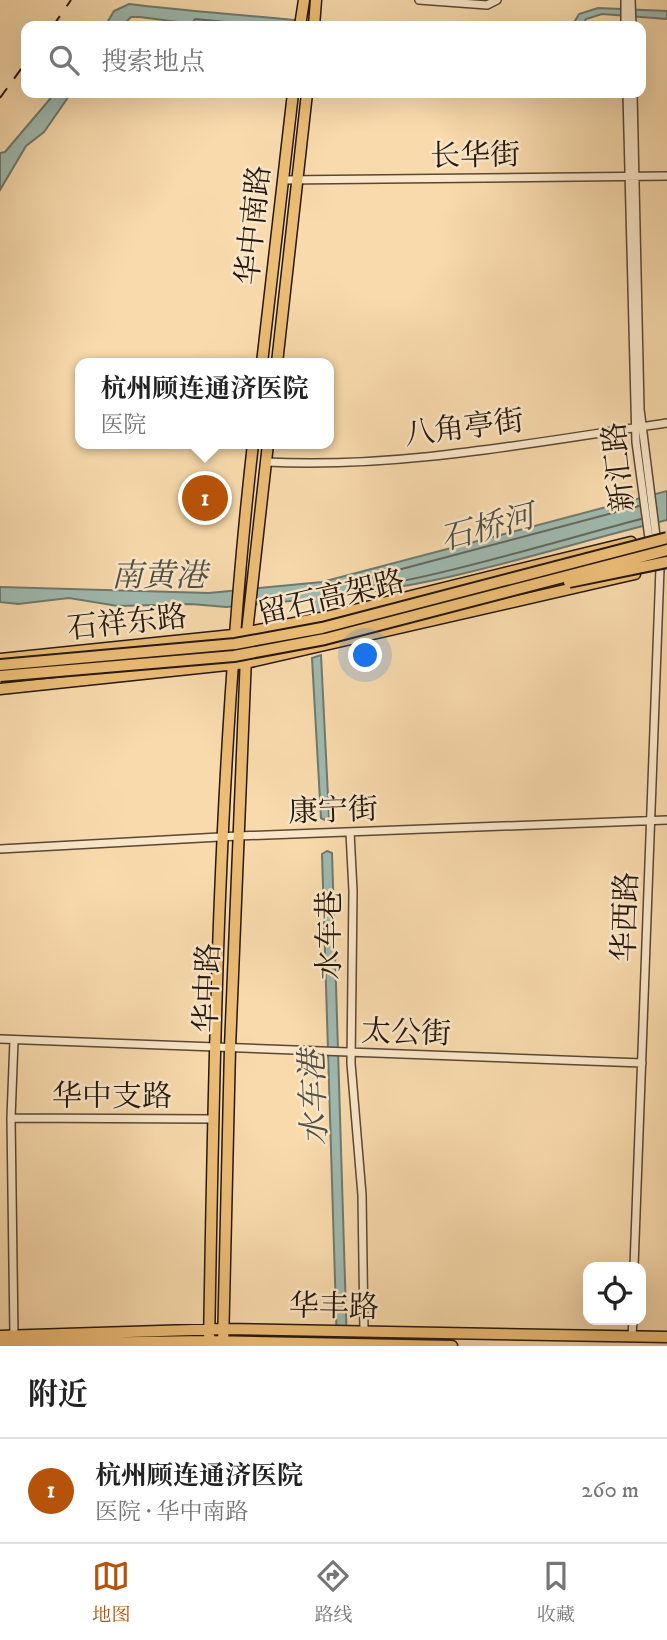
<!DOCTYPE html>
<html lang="zh">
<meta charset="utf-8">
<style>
:root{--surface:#fff;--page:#f6f6f6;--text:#222;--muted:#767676;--line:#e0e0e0;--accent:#b45309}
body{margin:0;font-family:"IM FELL DW Pica","Noto Serif SC",serif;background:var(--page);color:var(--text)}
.controls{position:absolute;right:21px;bottom:21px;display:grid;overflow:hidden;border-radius:14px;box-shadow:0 7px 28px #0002}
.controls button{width:63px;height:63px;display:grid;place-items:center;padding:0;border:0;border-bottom:2px solid var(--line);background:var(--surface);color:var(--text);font:35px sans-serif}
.you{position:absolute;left:366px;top:656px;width:24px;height:24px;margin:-18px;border:5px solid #fff;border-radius:50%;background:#1a73e8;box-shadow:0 0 0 10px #1a73e833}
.badge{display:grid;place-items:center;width:46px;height:46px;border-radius:50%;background:var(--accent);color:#fff;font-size:23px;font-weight:700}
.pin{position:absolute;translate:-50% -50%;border:4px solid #fff;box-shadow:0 2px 7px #0006}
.popup{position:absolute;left:75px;top:358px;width:259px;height:91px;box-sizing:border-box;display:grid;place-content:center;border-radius:14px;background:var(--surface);filter:drop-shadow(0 2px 5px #0005);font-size:23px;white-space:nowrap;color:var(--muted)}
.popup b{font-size:26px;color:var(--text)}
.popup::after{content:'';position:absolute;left:50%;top:100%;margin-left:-14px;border:14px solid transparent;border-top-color:var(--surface)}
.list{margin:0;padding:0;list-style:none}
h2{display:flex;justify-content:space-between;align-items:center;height:91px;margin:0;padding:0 28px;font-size:30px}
h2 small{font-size:23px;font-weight:400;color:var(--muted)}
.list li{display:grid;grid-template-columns:46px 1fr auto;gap:21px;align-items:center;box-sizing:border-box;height:105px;padding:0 28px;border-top:2px solid var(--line)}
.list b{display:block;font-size:26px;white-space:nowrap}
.list p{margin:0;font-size:23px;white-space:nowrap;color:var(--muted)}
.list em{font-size:23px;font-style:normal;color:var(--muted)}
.icon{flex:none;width:38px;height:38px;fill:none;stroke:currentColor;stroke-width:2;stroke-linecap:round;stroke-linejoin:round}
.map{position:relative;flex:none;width:667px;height:1346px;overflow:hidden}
.search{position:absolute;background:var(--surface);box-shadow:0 7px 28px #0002;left:21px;right:21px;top:21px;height:77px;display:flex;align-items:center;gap:18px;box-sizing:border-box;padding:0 24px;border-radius:14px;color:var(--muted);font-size:26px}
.sheet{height:196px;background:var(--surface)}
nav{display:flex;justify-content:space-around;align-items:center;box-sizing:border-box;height:98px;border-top:2px solid var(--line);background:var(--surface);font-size:19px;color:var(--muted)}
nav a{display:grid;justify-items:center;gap:4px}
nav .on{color:var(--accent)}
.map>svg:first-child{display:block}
.water{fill:#9fbab0;stroke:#6f796e;stroke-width:2}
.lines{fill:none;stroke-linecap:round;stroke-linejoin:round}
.shore{stroke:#62685e;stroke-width:2}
.minor-casing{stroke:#5a4834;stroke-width:10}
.major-casing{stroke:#26170c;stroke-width:13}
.minor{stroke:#fae7c9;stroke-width:7}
.major{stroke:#ecbd76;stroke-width:10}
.rail{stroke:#26170c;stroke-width:2;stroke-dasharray:12 12;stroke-linecap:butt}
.highway-bridge-casing{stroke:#26170c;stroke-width:14;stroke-linecap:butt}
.highway-bridge{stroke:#ecbd76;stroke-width:10}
.labels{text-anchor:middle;stroke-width:5;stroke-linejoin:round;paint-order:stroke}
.street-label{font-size:30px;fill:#26170c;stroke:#fae7c9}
.water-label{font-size:32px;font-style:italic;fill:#505045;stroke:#fae7c9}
</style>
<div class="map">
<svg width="667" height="1346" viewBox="0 0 667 1346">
<rect width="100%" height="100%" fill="#f8daac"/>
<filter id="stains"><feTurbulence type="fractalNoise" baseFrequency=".00286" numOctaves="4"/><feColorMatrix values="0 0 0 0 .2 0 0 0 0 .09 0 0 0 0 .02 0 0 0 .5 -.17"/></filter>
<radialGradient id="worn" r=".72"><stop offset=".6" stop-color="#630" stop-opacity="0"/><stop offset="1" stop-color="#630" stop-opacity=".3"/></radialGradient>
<path class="water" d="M129 4C200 13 272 16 343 26H209L140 17H131L122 26H105L114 11Z
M598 8 667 11V19L602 14 586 19 582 26H572L579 14Z
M55 93H71L44 132 26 146 0 190V153L5 152Z
M667 491V520C555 547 444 587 328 596L323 599 322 614 313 615 312 599 226 607 191 604 118 606 69 598 18 604 0 602V587L209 593 322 582Z
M321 655 329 817 325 820 321 818 312 658Z
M327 851 332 853 347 1346H337L322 854Z"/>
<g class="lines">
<path class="shore" d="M191 26 195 19 265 26
M639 506 364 579 362 584C381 595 603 528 641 519"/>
<defs>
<path id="minor" d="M419 0 487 5 497 0
M625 0V26
M631 0 632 26
M627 93 636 442 649 538 656 557
M633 93 640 409 660 568 634 1267
M283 180 667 176
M266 462C399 469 535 442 667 423
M350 832 353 891 351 1063 362 1195 364 1331
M0 849 238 836 667 820
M0 1039 642 1063
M11 1118 212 1119
M14 1336 11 1118 14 1040
M632 1336 633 1320"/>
<path id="major" d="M300 26 304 0
M314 26 316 0
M262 363 293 93
M277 363 307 93
M0 659 233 635 326 617 631 542
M0 689 246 663 635 574
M0 1336 224 1329 667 1337
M0 1344 209 1341 452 1346
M209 1346C214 1045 219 743 253 444
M223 1346 230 1048 247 632 268 444"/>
</defs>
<use href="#minor" class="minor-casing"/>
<use href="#major" class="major-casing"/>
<use href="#minor" class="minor"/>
<use href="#major" class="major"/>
<path class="rail" d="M53 26 71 0
M0 98 26 62"/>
<defs>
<path id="highway-bridge" d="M569 582 667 562
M0 665 235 644 322 628 667 538
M0 676 234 656 325 639 667 550"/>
</defs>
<use href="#highway-bridge" class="highway-bridge-casing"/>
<use href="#highway-bridge" class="highway-bridge"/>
</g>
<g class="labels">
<g class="street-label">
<text transform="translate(475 155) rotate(-1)" y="10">长华街</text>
<text transform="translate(253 225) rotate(-84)" y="10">华中南路</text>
<text transform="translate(464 427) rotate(-7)" y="10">八角亭街</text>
<text transform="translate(618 467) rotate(-96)" y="10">新汇路</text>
<text transform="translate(331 597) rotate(-13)" y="10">留石高架路</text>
<text transform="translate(127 622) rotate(-6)" y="10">石祥东路</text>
<text transform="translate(333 810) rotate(-2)" y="10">康宁街</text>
<text transform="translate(625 917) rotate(-88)" y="10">华西路</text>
<text transform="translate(329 935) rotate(-90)" y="10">水车巷</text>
<text transform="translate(207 988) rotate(-88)" y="10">华中路</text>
<text transform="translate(406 1032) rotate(2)" y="10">太公街</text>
<text x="112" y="1106">华中支路</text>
<text transform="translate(334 1306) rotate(1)" y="10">华丰路</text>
</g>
<g class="water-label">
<text transform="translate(487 527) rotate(-15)" y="11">石桥河</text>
<text x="159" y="586">南黄港</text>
<text transform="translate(313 1098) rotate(-92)" y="11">水车港</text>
</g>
</g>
<rect width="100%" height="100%" filter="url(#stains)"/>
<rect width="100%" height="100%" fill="url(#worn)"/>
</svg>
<div class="controls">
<button><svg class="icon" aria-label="locate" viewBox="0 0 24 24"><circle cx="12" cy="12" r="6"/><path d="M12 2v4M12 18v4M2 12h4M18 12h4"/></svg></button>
</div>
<div class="you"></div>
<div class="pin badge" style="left:205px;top:498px">1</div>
<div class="popup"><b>杭州顾连通济医院</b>医院</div>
<div class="search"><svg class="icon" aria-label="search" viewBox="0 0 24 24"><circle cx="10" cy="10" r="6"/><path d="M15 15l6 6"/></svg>搜索地点</div>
</div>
<section class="sheet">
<h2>附近<small></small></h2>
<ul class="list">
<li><span class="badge">1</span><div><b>杭州顾连通济医院</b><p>医院 · 华中南路</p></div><em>260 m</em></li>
</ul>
</section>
<nav>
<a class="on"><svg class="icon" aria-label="map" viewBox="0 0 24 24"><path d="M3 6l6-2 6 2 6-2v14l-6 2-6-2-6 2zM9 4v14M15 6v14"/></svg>地图</a>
<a><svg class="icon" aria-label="directions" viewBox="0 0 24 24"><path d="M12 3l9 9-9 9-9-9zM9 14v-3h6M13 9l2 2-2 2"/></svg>路线</a>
<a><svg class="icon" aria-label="saved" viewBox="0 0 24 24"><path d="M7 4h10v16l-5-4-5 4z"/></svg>收藏</a>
</nav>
